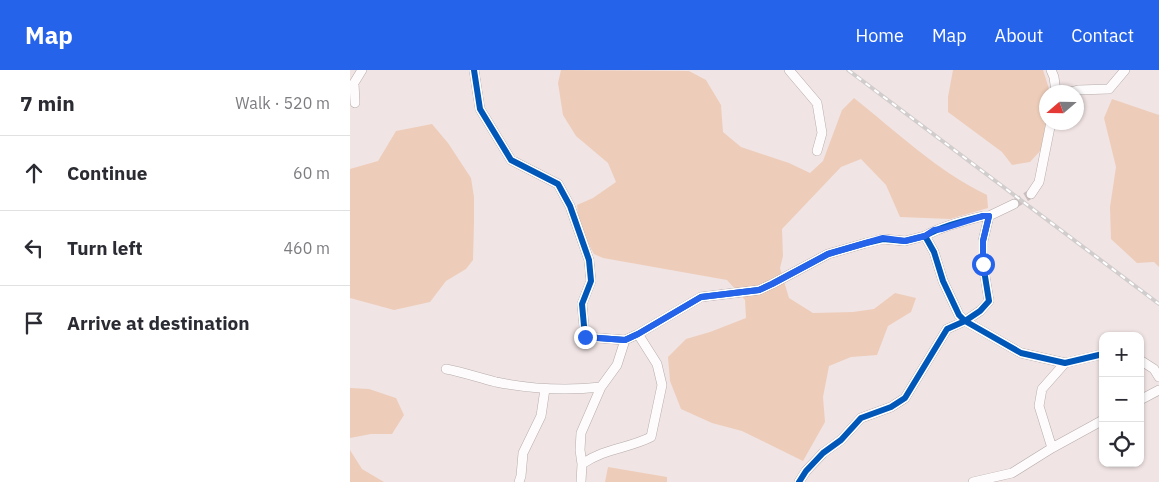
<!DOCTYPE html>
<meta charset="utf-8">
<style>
:root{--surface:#fff;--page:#f7f7f7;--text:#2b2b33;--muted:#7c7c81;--line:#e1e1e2;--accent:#2563eb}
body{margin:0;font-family:"IBM Plex Sans",sans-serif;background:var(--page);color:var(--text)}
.controls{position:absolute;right:15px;bottom:15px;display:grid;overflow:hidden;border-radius:10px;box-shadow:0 1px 4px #0004}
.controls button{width:45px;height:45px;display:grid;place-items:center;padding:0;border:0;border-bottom:1px solid var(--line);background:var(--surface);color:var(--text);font:25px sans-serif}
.compass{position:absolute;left:689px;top:15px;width:45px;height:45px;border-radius:50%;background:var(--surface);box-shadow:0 1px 4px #0004;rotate:250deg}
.stop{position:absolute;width:15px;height:15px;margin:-11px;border:4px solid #2563eb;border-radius:50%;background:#fff}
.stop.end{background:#2563eb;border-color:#fff;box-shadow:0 1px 5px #0008}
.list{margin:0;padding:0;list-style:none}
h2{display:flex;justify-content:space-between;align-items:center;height:65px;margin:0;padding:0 20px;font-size:21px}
h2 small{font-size:16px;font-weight:400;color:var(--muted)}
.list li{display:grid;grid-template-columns:32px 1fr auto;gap:15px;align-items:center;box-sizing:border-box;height:75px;padding:0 20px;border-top:1px solid var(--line)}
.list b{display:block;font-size:19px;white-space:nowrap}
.list em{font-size:16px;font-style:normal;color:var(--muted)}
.icon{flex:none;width:28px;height:28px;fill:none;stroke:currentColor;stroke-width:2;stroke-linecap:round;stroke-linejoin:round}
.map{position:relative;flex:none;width:809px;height:412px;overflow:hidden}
header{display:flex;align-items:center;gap:30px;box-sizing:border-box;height:70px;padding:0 25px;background:var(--accent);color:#fff}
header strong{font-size:24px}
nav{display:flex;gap:28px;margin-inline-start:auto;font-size:18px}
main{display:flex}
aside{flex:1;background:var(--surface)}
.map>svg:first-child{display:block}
.green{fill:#edcdb9}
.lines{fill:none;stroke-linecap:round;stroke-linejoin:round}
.minor-tunnel{stroke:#c9bdbd;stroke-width:9;stroke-dasharray:9 4.5;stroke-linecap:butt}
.minor-casing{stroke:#b6acac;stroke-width:10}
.minor{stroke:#fdfbfb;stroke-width:9}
.rail-casing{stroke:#d1cdcd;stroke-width:4}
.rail{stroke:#fff;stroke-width:2;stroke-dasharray:5.5;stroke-linecap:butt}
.cycleway-casing{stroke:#fff;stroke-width:9}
.cycleway{stroke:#0057b8;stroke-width:6}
.route{stroke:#2563eb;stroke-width:6}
</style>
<header>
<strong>Map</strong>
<nav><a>Home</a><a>Map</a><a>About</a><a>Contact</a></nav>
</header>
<main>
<aside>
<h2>7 min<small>Walk · 520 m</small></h2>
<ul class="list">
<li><svg class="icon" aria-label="ahead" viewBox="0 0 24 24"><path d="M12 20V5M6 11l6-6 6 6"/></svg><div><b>Continue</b></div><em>60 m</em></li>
<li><svg class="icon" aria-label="left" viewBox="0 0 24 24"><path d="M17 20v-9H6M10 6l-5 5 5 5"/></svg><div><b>Turn left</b></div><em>460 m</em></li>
<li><svg class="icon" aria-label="arrive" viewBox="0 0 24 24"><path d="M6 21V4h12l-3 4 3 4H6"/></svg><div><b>Arrive at destination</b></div></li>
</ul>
</aside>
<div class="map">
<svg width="809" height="412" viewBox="0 0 809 412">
<rect width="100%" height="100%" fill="#f1e4e4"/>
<path class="green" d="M211 0 339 1 356 10 371 35 373 62 391 77 439 93 460 103 473 91 492 40 504 28C547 62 587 101 637 125L638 138 600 149 550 147 536 115 511 89 491 97 432 159 433 186 430 198 439 228 463 243 503 242 524 239 545 223 566 228 561 242 538 256 527 285 501 287 479 296 473 327 475 352 453 391 392 361 362 353 331 339 320 311 318 287 336 269 360 262 396 248 395 230 377 210 253 188 244 184 229 157 227 135 243 128 266 112 258 93 226 66 213 45 208 13Z
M603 0H693L700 22H696V52L691 80 680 92 662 95 652 82 598 42V27Z
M762 29 809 45V197L804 192 787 193 761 169 760 137 766 97 754 48Z
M82 54 98 73 121 108 124 127V152L123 190 116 199 96 211 80 232 44 240 0 228V99L28 91 46 61Z
M0 318 19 319 46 328 54 345 42 364H21L0 368Z
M0 380 12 399 34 412H0Z
M258 397 317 407V412H255Z"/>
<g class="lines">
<path class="minor-tunnel" d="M664 134 681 124"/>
<defs>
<path id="minor" d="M124 0 130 39 161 90 208 114 220 136 239 190 241 211 232 234 235 267 275 270 288 264 351 227 409 220 422 214 478 184 516 173 533 169 555 171 575 166
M439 0 467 33 472 63 467 81
M701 0 704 7 706 22
M720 22 728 20 759 19 775 0
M5 33 4 13 12 0
M681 124 689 112 701 52
M664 134 639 146H633C614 151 592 156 575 166L584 182 593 211 609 245 615 251 671 283 715 293 753 284
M790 290 804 299 809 307
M96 299C113 302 129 308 146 312 181 319 215 321 251 317
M790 330 809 320
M702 378 689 336 692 319 715 293
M232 394C255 378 277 379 301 367L312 315 307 294 288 264
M169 412 171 406 173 383 191 346 195 319
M231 412 232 394 230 380 231 363 251 317 267 295 275 270
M449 412 456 401 473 383 491 370 511 348 541 337 555 328 597 259 615 251 630 241 639 231 633 194V171L639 146
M623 412 662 403 702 378 753 350"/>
</defs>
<use href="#minor" class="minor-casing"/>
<use href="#minor" class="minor"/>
<defs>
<path id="rail" d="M498 0 809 234"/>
</defs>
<use href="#rail" class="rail-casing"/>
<use href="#rail" class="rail"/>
<defs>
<path id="cycleway" d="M124 0 130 39 161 90 208 114 220 136 239 190 241 211 232 234 235 267 275 270 288 264 351 227 409 220 422 214 478 184 516 173 533 169 555 171 575 166
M449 412 456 401 473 383 491 370 511 348 541 337 555 328 597 259 615 251 630 241 639 231 633 194V171L639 146H633C614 151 592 156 575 166L584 182 593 211 609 245 615 251 671 283 715 293 753 284"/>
</defs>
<use href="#cycleway" class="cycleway-casing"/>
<use href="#cycleway" class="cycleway"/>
</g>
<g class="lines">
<path class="route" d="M235 267 275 270 288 264 351 227 409 220 422 214 478 184 533 168 555 171 575 166 584 160 592 159 633 146H639L633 171V194"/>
</g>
</svg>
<div class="controls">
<button>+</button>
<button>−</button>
<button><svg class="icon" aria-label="locate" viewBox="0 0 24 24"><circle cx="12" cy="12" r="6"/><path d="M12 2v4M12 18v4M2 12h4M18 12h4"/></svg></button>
</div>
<svg class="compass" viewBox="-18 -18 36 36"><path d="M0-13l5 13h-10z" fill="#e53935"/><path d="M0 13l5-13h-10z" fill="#7c7c81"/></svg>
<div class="stop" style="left:633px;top:194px"></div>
<div class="stop end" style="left:235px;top:267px"></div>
</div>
</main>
